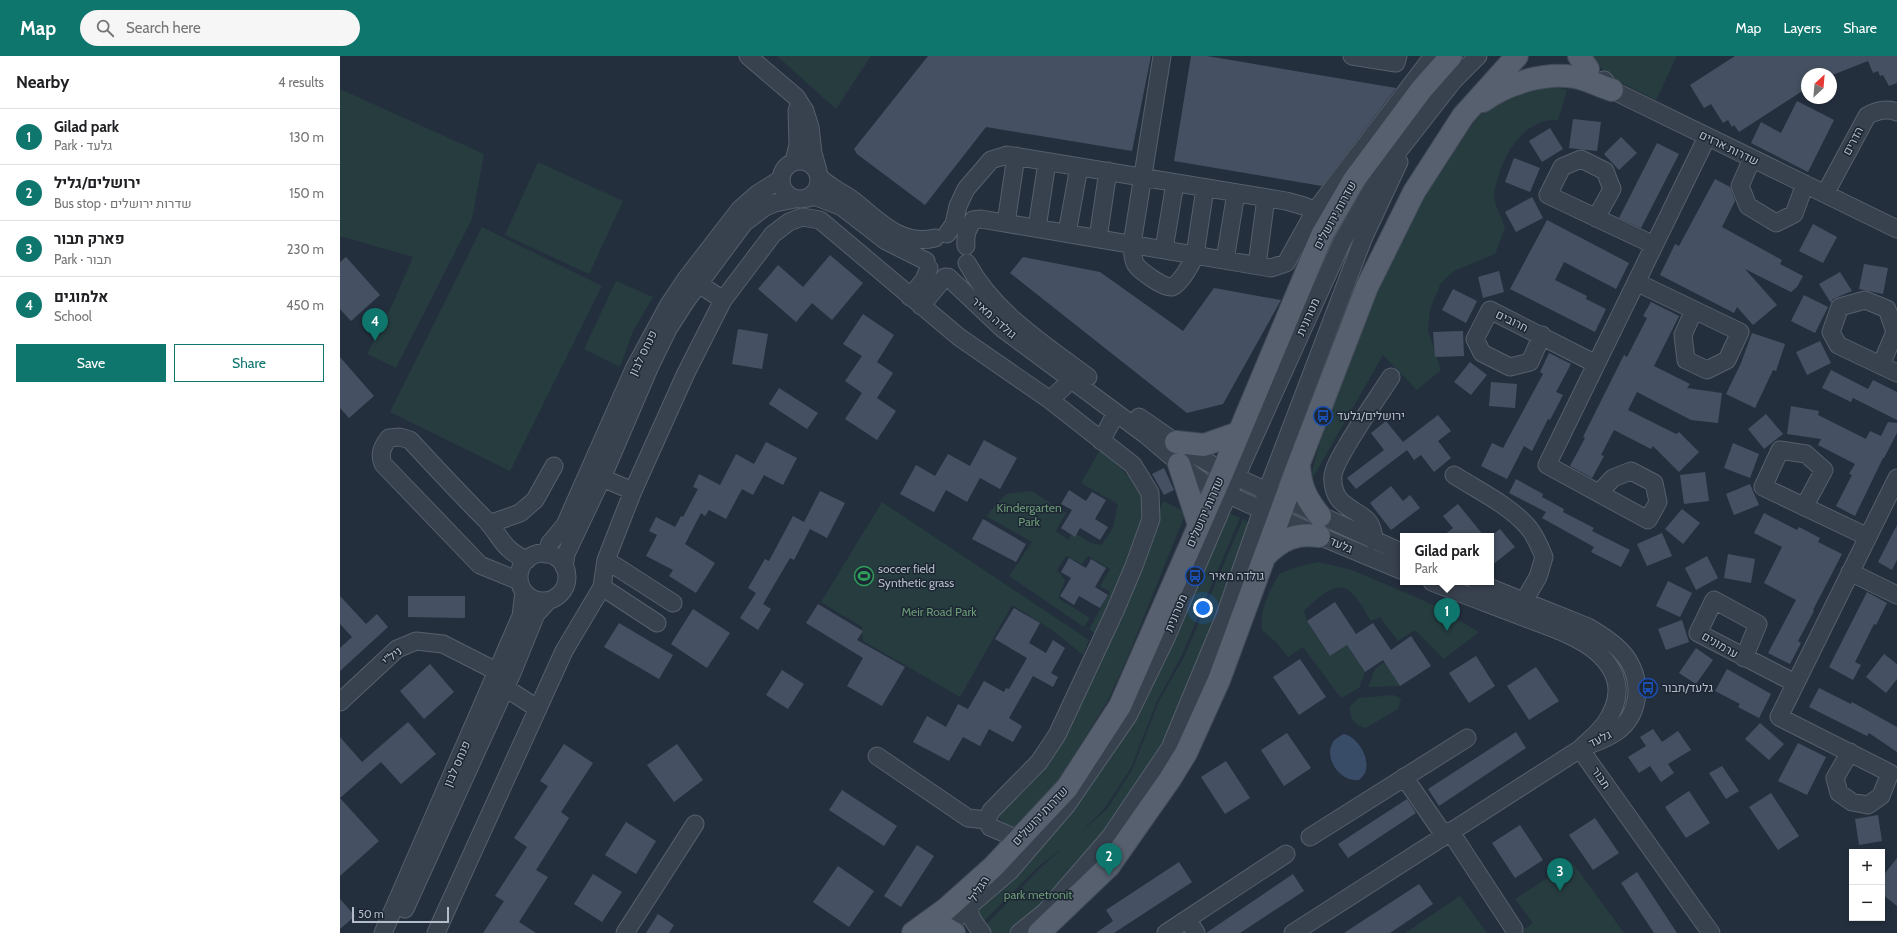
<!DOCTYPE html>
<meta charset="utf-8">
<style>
:root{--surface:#fff;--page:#f6f6f6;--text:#202124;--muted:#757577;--line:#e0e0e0;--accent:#0f766e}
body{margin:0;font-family:Cabin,Heebo,sans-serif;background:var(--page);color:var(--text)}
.controls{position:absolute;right:12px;bottom:12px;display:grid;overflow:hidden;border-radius:0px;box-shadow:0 2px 6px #0003}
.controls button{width:36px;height:36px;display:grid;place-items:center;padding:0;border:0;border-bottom:1px solid var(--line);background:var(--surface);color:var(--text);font:20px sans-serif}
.compass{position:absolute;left:1461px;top:12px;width:36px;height:36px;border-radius:50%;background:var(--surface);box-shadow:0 2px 6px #0003;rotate:26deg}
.scale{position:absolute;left:12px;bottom:10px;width:97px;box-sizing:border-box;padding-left:4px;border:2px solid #b4bcc9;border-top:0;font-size:11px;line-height:14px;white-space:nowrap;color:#b4bcc9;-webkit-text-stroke:3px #1d2633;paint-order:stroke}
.you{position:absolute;left:863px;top:552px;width:14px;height:14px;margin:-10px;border:3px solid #fff;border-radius:50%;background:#1a73e8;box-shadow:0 0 0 6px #1a73e833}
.badge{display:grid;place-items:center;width:26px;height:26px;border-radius:50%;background:var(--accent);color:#fff;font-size:13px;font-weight:700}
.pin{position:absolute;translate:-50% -33px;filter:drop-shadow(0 1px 2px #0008)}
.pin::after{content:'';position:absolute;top:21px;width:14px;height:12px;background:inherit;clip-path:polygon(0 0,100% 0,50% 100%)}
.popup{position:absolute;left:1060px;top:477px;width:94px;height:52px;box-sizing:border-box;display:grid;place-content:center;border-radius:0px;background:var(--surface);filter:drop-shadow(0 1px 3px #0005);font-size:13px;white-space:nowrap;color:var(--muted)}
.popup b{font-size:15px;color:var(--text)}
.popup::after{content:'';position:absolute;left:50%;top:100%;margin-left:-8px;border:8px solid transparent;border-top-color:var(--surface)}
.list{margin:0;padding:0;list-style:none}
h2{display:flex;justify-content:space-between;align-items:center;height:52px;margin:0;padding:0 16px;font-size:17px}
h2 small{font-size:13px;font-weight:400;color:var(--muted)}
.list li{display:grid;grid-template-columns:26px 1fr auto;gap:12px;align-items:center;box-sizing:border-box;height:56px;padding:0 16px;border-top:1px solid var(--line)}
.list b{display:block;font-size:15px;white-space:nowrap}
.list p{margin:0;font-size:13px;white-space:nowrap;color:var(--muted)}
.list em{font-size:13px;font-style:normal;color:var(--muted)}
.actions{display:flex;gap:8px;padding:12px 16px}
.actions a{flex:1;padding:9px 0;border:1px solid var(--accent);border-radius:0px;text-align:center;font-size:14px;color:var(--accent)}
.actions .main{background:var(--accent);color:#fff}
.icon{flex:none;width:22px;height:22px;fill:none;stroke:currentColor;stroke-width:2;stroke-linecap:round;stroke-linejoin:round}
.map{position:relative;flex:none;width:1557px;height:877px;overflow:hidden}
header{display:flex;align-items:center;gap:24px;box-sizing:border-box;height:56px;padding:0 20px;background:var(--accent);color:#fff}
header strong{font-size:19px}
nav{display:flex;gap:22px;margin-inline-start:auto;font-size:14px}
.search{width:280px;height:36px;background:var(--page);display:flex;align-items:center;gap:10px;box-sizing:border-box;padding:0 14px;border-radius:22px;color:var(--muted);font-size:15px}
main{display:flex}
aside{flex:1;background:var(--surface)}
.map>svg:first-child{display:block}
.green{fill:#263c3f}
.water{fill:#394c67}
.building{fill:#455162}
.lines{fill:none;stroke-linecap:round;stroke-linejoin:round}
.minor-casing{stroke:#565f6c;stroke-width:19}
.major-casing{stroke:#414a57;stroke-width:24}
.minor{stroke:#38414e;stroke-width:17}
.major{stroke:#56606e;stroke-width:22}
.labels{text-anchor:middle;stroke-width:3;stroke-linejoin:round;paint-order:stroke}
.street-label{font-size:12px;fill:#b4bcc9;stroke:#1d2633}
.poi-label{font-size:12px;fill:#b4bcc9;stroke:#1d2633;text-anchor:start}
.park-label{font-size:12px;fill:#6b9a76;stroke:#1d2633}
</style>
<header>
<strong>Map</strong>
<div class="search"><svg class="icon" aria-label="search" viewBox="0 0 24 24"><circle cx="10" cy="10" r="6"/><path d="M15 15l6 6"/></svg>Search here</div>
<nav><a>Map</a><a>Layers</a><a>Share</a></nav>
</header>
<main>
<aside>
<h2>Nearby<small>4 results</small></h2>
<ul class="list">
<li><span class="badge">1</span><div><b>Gilad park</b><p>Park · גלעד</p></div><em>130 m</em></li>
<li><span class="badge">2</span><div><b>ירושלים/גליל</b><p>Bus stop · שדרות ירושלים</p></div><em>150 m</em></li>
<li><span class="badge">3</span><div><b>פארק תבור</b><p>Park · תבור</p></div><em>230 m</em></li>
<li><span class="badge">4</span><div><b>אלמוגים</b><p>School</p></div><em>450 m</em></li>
</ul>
<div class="actions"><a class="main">Save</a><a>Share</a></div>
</aside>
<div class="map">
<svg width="1557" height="877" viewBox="0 0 1557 877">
<rect width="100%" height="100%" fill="#242f3e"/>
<path class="green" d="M437 0H531L496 53Z
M1253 0H1337L1316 44 1268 20 1254 3Z
M1213 30 1227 34 1218 64C1185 62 1164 97 1157 125 1156 129 1154 135 1154 140 1155 150 1162 162 1165 172L1155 198 1114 215 1101 227 1090 253 1088 274 1101 314 1077 334 1043 299 972 423 973 411 997 325 1033 228 1095 116 1133 67 1157 42Z
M0 33 144 98 132 163 56 312 27 298 54 245 73 201 0 180Z
M198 106 283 145 249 218 165 179Z
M142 171 262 230 170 415 50 356Z
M276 225 313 241 293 275 280 311 244 293Z
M761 392 800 432 804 462 759 580 749 573 770 536 760 530 770 513 748 500 742 508 726 500 717 514 725 524 718 542 750 562 744 571 669 520 692 486 646 460 666 438 692 435 726 457 716 475 728 484 733 476 751 487 761 489 773 472 778 448 741 427Z
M823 445 846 456 787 603 767 646 716 728 676 775 658 762 696 715 813 474Z
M542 446 749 584 743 599 712 574 672 549 620 641 523 585 522 571 481 546Z
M881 454 900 462 841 601 817 645 791 712 764 753 740 777 767 753 792 714 819 645 844 601 903 463 916 471 830 692 770 781 676 877H647L643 872 700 812 724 791 699 810 641 868 634 850 726 750Z
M978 506 1012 514 1073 540 1097 551 1139 576 1104 603 1075 574 1058 585 1040 561 1031 565C1025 556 1019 543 1011 536 996 522 975 545 964 555L967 565 990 600 1007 589 1025 616 1019 632 1001 642 963 591 948 601 937 587 922 574C919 555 930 534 939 518L956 511Z
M1044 606 1060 630 1028 631 1035 613Z
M1053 639 1061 643 1058 653 1026 672C1015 671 1009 661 1010 650L1019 642Z
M1232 806 1284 877H1179L1193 867 1175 843Z
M1120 840 1147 877H1065Z"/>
<path class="water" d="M1004 678C1017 681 1029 700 1026 713 1026 717 1022 721 1019 724 1016 724 1010 724 1007 722 995 717 986 700 992 688 994 683 1000 680 1004 678Z"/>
<path class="building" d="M588 0H811L792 95 646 71 585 149 517 98 514 93Z
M851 0H867L1056 32 982 130 834 105Z
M1395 0H1557V27L1549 30 1543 19 1540 20 1538 15 1533 17 1528 5 1495 18H1467V32L1399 76 1394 69 1392 71 1388 64 1383 67 1371 48 1364 52 1350 29Z
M1457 45 1494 64 1468 116 1411 87 1421 66 1441 77Z
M1233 63 1261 66 1257 95 1229 92Z
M1210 72 1223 93 1202 106 1189 85Z
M1281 81 1297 97 1279 114 1264 98Z
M1317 87 1339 98 1301 172 1279 162Z
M1174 102 1200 112 1190 136 1165 126Z
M1375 123 1390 131 1395 145 1382 171 1442 204 1440 208 1463 220 1457 231 1451 236 1405 213 1437 249 1413 269 1397 251 1394 257 1320 219 1335 188 1339 190Z
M1192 141 1203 162 1176 176 1165 156Z
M1207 164 1289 207 1276 233 1224 206 1215 224 1247 240 1246 243 1266 253 1255 276 1170 233Z
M1473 168 1497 181 1483 207 1459 195Z
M490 199 523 227 492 264 472 247 456 266 418 233 438 209 463 231Z
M6 201 40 239 11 265 0 253V206Z
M683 201 760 216 843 275 874 232 941 244 883 348 847 357 670 217Z
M1524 208 1548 212 1543 238 1519 233Z
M1159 215 1164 236 1143 242 1138 221Z
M1500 216 1512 235 1493 243 1491 247 1479 228Z
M1113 233 1137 245 1126 267 1102 254Z
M1464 239 1488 251 1475 277 1451 265Z
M1311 246 1339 260 1314 310 1350 328 1347 332 1382 337 1378 367 1351 364 1297 336 1288 354 1336 378 1339 376 1359 396 1339 416 1313 390 1311 393 1274 374 1261 399 1264 400 1252 422 1230 410 1245 382 1243 381 1284 299 1287 301 1307 262 1303 260Z
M523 258 554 279 537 306 553 317 537 342 556 355 537 384 505 363 522 337 505 325 522 300 503 288Z
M398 273 428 278 422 313 392 308Z
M1123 275 1124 300 1095 301 1093 276Z
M1412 277 1445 288 1436 315 1433 314 1415 352 1386 338 1401 307Z
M1480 285 1491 307 1467 319 1456 296Z
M1209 297 1231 308 1216 336 1223 339 1210 364 1208 363 1192 395 1184 390 1167 423 1141 410 1152 387 1163 392 1203 318 1200 316Z
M0 301 34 340 9 362 0 352Z
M1130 306 1147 319 1131 339 1114 326Z
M1491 314 1528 333 1533 324 1557 336V364L1513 342 1511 346 1482 332Z
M1151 326 1177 328 1175 352 1149 350Z
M439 332 478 357 467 373 429 348Z
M1451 350 1479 355 1478 359 1526 383 1530 375 1541 380 1548 366 1557 367V377L1544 402H1543L1515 460 1496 450 1512 419 1509 418 1515 408 1478 389 1481 383 1447 378Z
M1426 358 1443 378 1424 393 1408 373Z
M1098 359 1111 375 1098 385 1111 402 1094 416 1081 399 1074 404 1067 394 1016 433 1007 422 1044 394 1031 377 1046 365 1063 386Z
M644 384 677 402 660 433 640 422 627 446 606 434 594 456 560 438 576 409 595 420 608 398 630 410Z
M426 386 457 402 443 429 424 419 413 439 402 433 386 463 369 454 365 460 361 457 345 488 375 507 356 537 329 520 333 514 306 500 317 479 309 475 316 461 335 471 341 460 343 461 358 433 353 431 359 418 380 429 396 398 414 408Z
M1393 387 1419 398 1410 422 1384 412Z
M824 412 834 434 824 439 812 418Z
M1365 416 1369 445 1344 448 1340 419Z
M1176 423 1203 438 1202 441 1224 453 1223 456 1254 472 1252 475 1290 494 1281 511 1251 496 1254 491 1202 462 1206 456 1169 437Z
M1410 428 1419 449 1394 459 1386 438Z
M1051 430 1063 445 1070 439 1080 452 1051 474 1030 447Z
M729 434 746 445 752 436 766 444 755 463 768 471 760 484 740 472 735 481 721 472 732 454 721 448Z
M480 435 505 447 487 482 470 473 454 504 450 502 423 548 431 553 418 574 400 562 416 537 408 532 425 503 429 505 453 460 464 466Z
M1118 448 1144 480H1103L1113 472 1103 460Z
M1342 453 1360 467 1343 488 1325 473Z
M1424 457 1457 474 1459 471 1480 482 1478 486 1502 498 1473 554 1474 555 1458 585 1461 587 1450 608 1428 597 1456 544 1424 527 1442 491 1414 477Z
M643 463 686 488 676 506 632 483Z
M1557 469V504L1552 514 1538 506Z
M1160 473 1175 491 1151 510V480Z
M1322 477 1332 500 1307 510 1297 488Z
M1388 498 1415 503 1411 527 1384 522Z
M1367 500 1378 522 1356 534 1345 512Z
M729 502 746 512 751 503 766 512 755 531 768 539 760 552 739 540 734 549 720 540 731 522 721 516Z
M1328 525 1352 537 1340 561 1316 550Z
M1527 536 1547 547 1536 569 1534 568 1515 606 1521 609 1513 624 1489 611Z
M0 540 26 568 37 558 48 571 0 615V592L12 581 0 568Z
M68 540H125V562L68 561Z
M995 546 1016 578 1033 567 1051 594 1071 580 1091 610 1060 630 1043 604 1025 616 1007 589 990 600 967 565Z
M478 548 523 575 517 584 565 611 542 650 507 630 523 602 466 567Z
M674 552 700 567 689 587 706 597 713 584 725 592 711 617 718 621 713 631 693 620 669 662 682 670 673 686 649 673 640 690 623 681 609 705 573 686 587 660 606 671 618 648 628 653 644 625 664 636 666 632 669 633 687 602 655 583Z
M353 553 390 577 367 612 331 588Z
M1342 564 1349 586 1326 594 1318 573Z
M279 567 333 599 319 623 264 591Z
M1356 592 1373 604 1356 628 1339 617Z
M1544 598 1557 608V623L1546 637 1526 621Z
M1136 600 1155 630 1129 647 1109 617Z
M960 603 986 641 959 659 933 621Z
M90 608 114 636 84 663 60 635Z
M1196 611 1219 645 1189 664 1167 630Z
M1387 613 1431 638 1419 662 1398 651 1400 648 1375 635Z
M442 614 464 628 448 653 426 639Z
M1479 632 1511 648 1512 646 1557 671V696L1529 677 1527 680 1469 651Z
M68 666 96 698 61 728 41 706 0 742V681L22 706Z
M1420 667 1444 688 1429 704 1405 683Z
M1313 673 1322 686 1338 675 1351 694 1328 708 1334 717 1321 726 1310 710 1299 717 1288 701 1306 690 1300 681Z
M1176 676 1186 692 1099 750 1088 733Z
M947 677 971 712 944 730 921 694Z
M1458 687 1486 701 1467 739 1438 725Z
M224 688 253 707 221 756 229 762 196 814 208 821 179 866 196 877H143L164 845 155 840 187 791 174 782 208 730 200 725Z
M337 688 363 724 334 746 307 709Z
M886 705 910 742 885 758 861 721Z
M1382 710 1399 735 1386 743 1369 717Z
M502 734 557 770 544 790 489 754Z
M1349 735 1370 767 1346 782 1325 751Z
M1431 737 1459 780 1438 794 1409 751Z
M0 742 39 785 0 820Z
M1067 743 1076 757 1008 802 998 788Z
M1538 759 1542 785 1519 789 1515 763Z
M1255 762 1279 797 1253 814 1229 779Z
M286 766 316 785 296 818 265 799Z
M1180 769 1203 804 1175 822 1152 787Z
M577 789 594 800 561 851 544 840Z
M1557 802V850L1542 838V821Z
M839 806 852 826 774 877H756L773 865 766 854Z
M498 810 534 835 509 871 473 846Z
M1297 816 1337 877H1314L1281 827Z
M253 818 282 836 262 866 234 848Z
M953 818 964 835 900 877H866Z
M1079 828 1093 848 1050 877H1004Z
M0 843 15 860 0 873Z
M318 858 334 869 329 877H306Z"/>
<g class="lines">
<defs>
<path id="minor" d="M408 0 456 41 465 55 470 71 473 97 478 115
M822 0 792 188C793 195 792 203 796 209 800 215 825 233 832 231 841 227 852 207 855 199L865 132
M1012 0 1056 7 1058 0
M1264 24 1272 34 1557 173
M1412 103 1400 130 1408 150 1436 167 1454 158 1465 128
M441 124a19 19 0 1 1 38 0a19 19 0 1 1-38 0Z
M454 105 458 89 457 54
M479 120C487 130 500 135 510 142 536 161 559 191 595 182
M1485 138 1527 60C1537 54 1546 52 1557 56
M468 142 474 140 502 151 546 185 586 205
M1256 162 1272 133 1265 115 1241 103 1222 111 1208 139 1314 189
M666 167 676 100
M697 172 707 106
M727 177 739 111
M607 178 614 168 618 150 626 133 651 104 667 99 946 145 964 150 975 155
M758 182 768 115
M626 190C625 179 627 174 633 164L641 163 931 212 946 207 975 155 1093 0
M824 193 835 127
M885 204 896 137
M627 207C654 257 704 288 748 321
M917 209 926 142
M608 221 663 273 806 379 852 418 867 429 979 480 1063 515
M1296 226 1400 276 1387 304 1367 314 1346 304 1343 279 1354 254
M359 228 383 244
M570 241 584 224 589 212
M581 250 605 221
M1202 279 1190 306 1170 311 1142 297 1135 283 1150 254 1256 308
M1541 309 1555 276 1547 253 1525 244 1500 251 1491 276 1498 289 1557 317
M710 344 732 323
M799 361 850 396 883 415 1063 497
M761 385 776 357
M1114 419C1139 435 1169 449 1188 471 1195 479 1200 491 1204 501L1198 521 1184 545
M262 422 293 435
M1259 437 1273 422 1291 415 1314 427 1318 446 1308 464 1207 409 1367 81
M1464 451 1484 414 1466 398 1440 394 1423 431 1528 481
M149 468 180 457 195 444 214 410
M1034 485C1033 459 1019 461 1003 447 995 441 992 429 993 419 995 409 1001 400 1006 391 1020 367 1036 344 1051 321
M179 521a24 24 0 1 1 48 0a24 24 0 1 1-48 0Z
M206 498 210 487 225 469 294 313 328 250 346 223 400 153 417 138 441 123
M266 504 333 547
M224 511 226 498 262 422 310 310 328 273 346 245 404 167 425 151 435 147 455 143
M1510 516 1557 539
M179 525 140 509 43 408C39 398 42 391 49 382L60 381 70 384C95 411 120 438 146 464 162 482 163 494 187 504
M1136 526 1248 571C1263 580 1279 590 1288 604 1303 628 1299 660 1276 676 1269 681 1259 685 1251 688
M262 531 317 567
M1404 602 1418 568 1374 544 1358 577 1455 627
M166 632 198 653
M0 646 57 593 76 585 103 588 158 616
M1240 693 1371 877
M1510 696 1495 722 1499 737 1512 746 1528 749 1541 740 1550 717 1439 661 1557 422
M537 700 628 762 647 764
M1064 721 1104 779
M1110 775 1174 873
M970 781 1127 682
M631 842C626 858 633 865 642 877
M65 853 172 617 196 558 208 545
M847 863 856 877
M43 877 181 560 184 536
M96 877 224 595 262 531 266 504 293 435 346 317 383 244 433 178 449 166 462 161 480 164 619 281 710 344 793 409 810 437 811 463 794 510 775 555 717 679 699 706 651 755 647 764 650 771 678 783
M285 877 355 768
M602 877 628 851 670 815 726 750 788 660 826 582 881 454 1002 186 1042 116 1114 24 1138 0
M679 877 705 856 770 781 830 692 884 562 918 466 927 435 1023 183 1059 106
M826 877 946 798
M953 877 1240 693C1248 685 1257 678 1264 669 1294 628 1268 597 1229 579 1214 572 1198 567 1183 561 1152 549 1122 538 1092 526"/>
<path id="major" d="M1239 0 1248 13
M1143 45C1166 28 1204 16 1234 21 1247 23 1259 30 1272 34
M836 386 864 389 898 377
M839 408 859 469
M959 409C960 431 967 444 980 460
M925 500C942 483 956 477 979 480
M586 868H598L614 877
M573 877 606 853 653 811 727 732 780 650 883 415 982 179 1014 124 1081 34 1111 0
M699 877 769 810 830 723 846 697 879 624 959 407 1027 231 1074 136 1123 60 1177 0"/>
</defs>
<use href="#minor" class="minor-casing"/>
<use href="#major" class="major-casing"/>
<use href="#minor" class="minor"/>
<use href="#major" class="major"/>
</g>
<defs>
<symbol id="bus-ring" viewBox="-11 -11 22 22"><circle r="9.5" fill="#1d2633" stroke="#1a4fb4" stroke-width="1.5"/><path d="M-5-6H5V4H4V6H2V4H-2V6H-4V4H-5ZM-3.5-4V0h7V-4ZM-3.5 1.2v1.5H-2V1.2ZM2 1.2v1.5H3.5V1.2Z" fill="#1a4fb4"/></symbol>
<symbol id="stadium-ring" viewBox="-11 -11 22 22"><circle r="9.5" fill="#1d2633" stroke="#2e9e5b" stroke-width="1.5"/><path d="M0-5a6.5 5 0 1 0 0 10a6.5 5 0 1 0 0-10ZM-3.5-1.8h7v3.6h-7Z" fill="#2e9e5b"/></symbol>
</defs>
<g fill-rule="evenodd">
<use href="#bus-ring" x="972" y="349" width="22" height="22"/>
<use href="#stadium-ring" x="513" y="509" width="22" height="22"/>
<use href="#bus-ring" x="844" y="509" width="22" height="22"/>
<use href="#bus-ring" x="1297" y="621" width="22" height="22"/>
</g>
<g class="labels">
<g class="street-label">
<text transform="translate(1513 85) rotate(-62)" y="4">הדרים</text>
<text transform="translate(1389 92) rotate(26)" y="4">שדרות ארזים</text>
<text transform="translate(995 159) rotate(-61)" y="4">שדרות ירושלים</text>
<text transform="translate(968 261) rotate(-66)" y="4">מטרונית</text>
<text transform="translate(654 262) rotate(42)" y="4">גולדה מאיר</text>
<text transform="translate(1172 265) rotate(26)" y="4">חרובים</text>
<text transform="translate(303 297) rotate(-64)" y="4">פנחס לבון</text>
<text transform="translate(865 456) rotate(-66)" y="4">שדרות ירושלים</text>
<text transform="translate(1001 489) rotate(23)" y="4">גלעד</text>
<text transform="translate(836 557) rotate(-67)" y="4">מטרונית</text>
<text transform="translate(1380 589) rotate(30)" y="4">ערמונים</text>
<text transform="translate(52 600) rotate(-38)" y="4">ניל"י</text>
<text transform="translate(1260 683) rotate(-26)" y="4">גלעד</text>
<text transform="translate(117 708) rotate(-66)" y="4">פנחס לבון</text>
<text transform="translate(1261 722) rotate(55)" y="4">תבור</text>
<text transform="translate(700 760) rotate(-47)" y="4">שדרות ירושלים</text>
<text transform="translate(639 833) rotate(-59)" y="4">הגליל</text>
</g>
<g class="poi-label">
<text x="997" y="364">ירושלים/גלעד</text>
<text x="538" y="517">soccer field<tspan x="538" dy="14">Synthetic grass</tspan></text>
<text x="869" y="524">גולדה מאיר</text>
<text x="1322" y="636">גלעד/תבור</text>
</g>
<g class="park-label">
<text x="689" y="456">Kindergarten<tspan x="689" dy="14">Park</tspan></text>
<text x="599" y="560">Meir Road Park</text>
<text x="698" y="843">park metronit</text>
</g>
</g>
</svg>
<div class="controls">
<button>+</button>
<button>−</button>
</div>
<svg class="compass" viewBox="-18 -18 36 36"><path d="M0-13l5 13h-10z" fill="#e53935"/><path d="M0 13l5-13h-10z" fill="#757577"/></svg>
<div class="scale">50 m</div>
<div class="you"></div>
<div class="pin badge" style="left:1107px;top:575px">1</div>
<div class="popup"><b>Gilad park</b>Park</div>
<div class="pin badge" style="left:769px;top:820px">2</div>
<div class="pin badge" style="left:1220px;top:835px">3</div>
<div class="pin badge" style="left:35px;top:285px">4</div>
</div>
</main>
